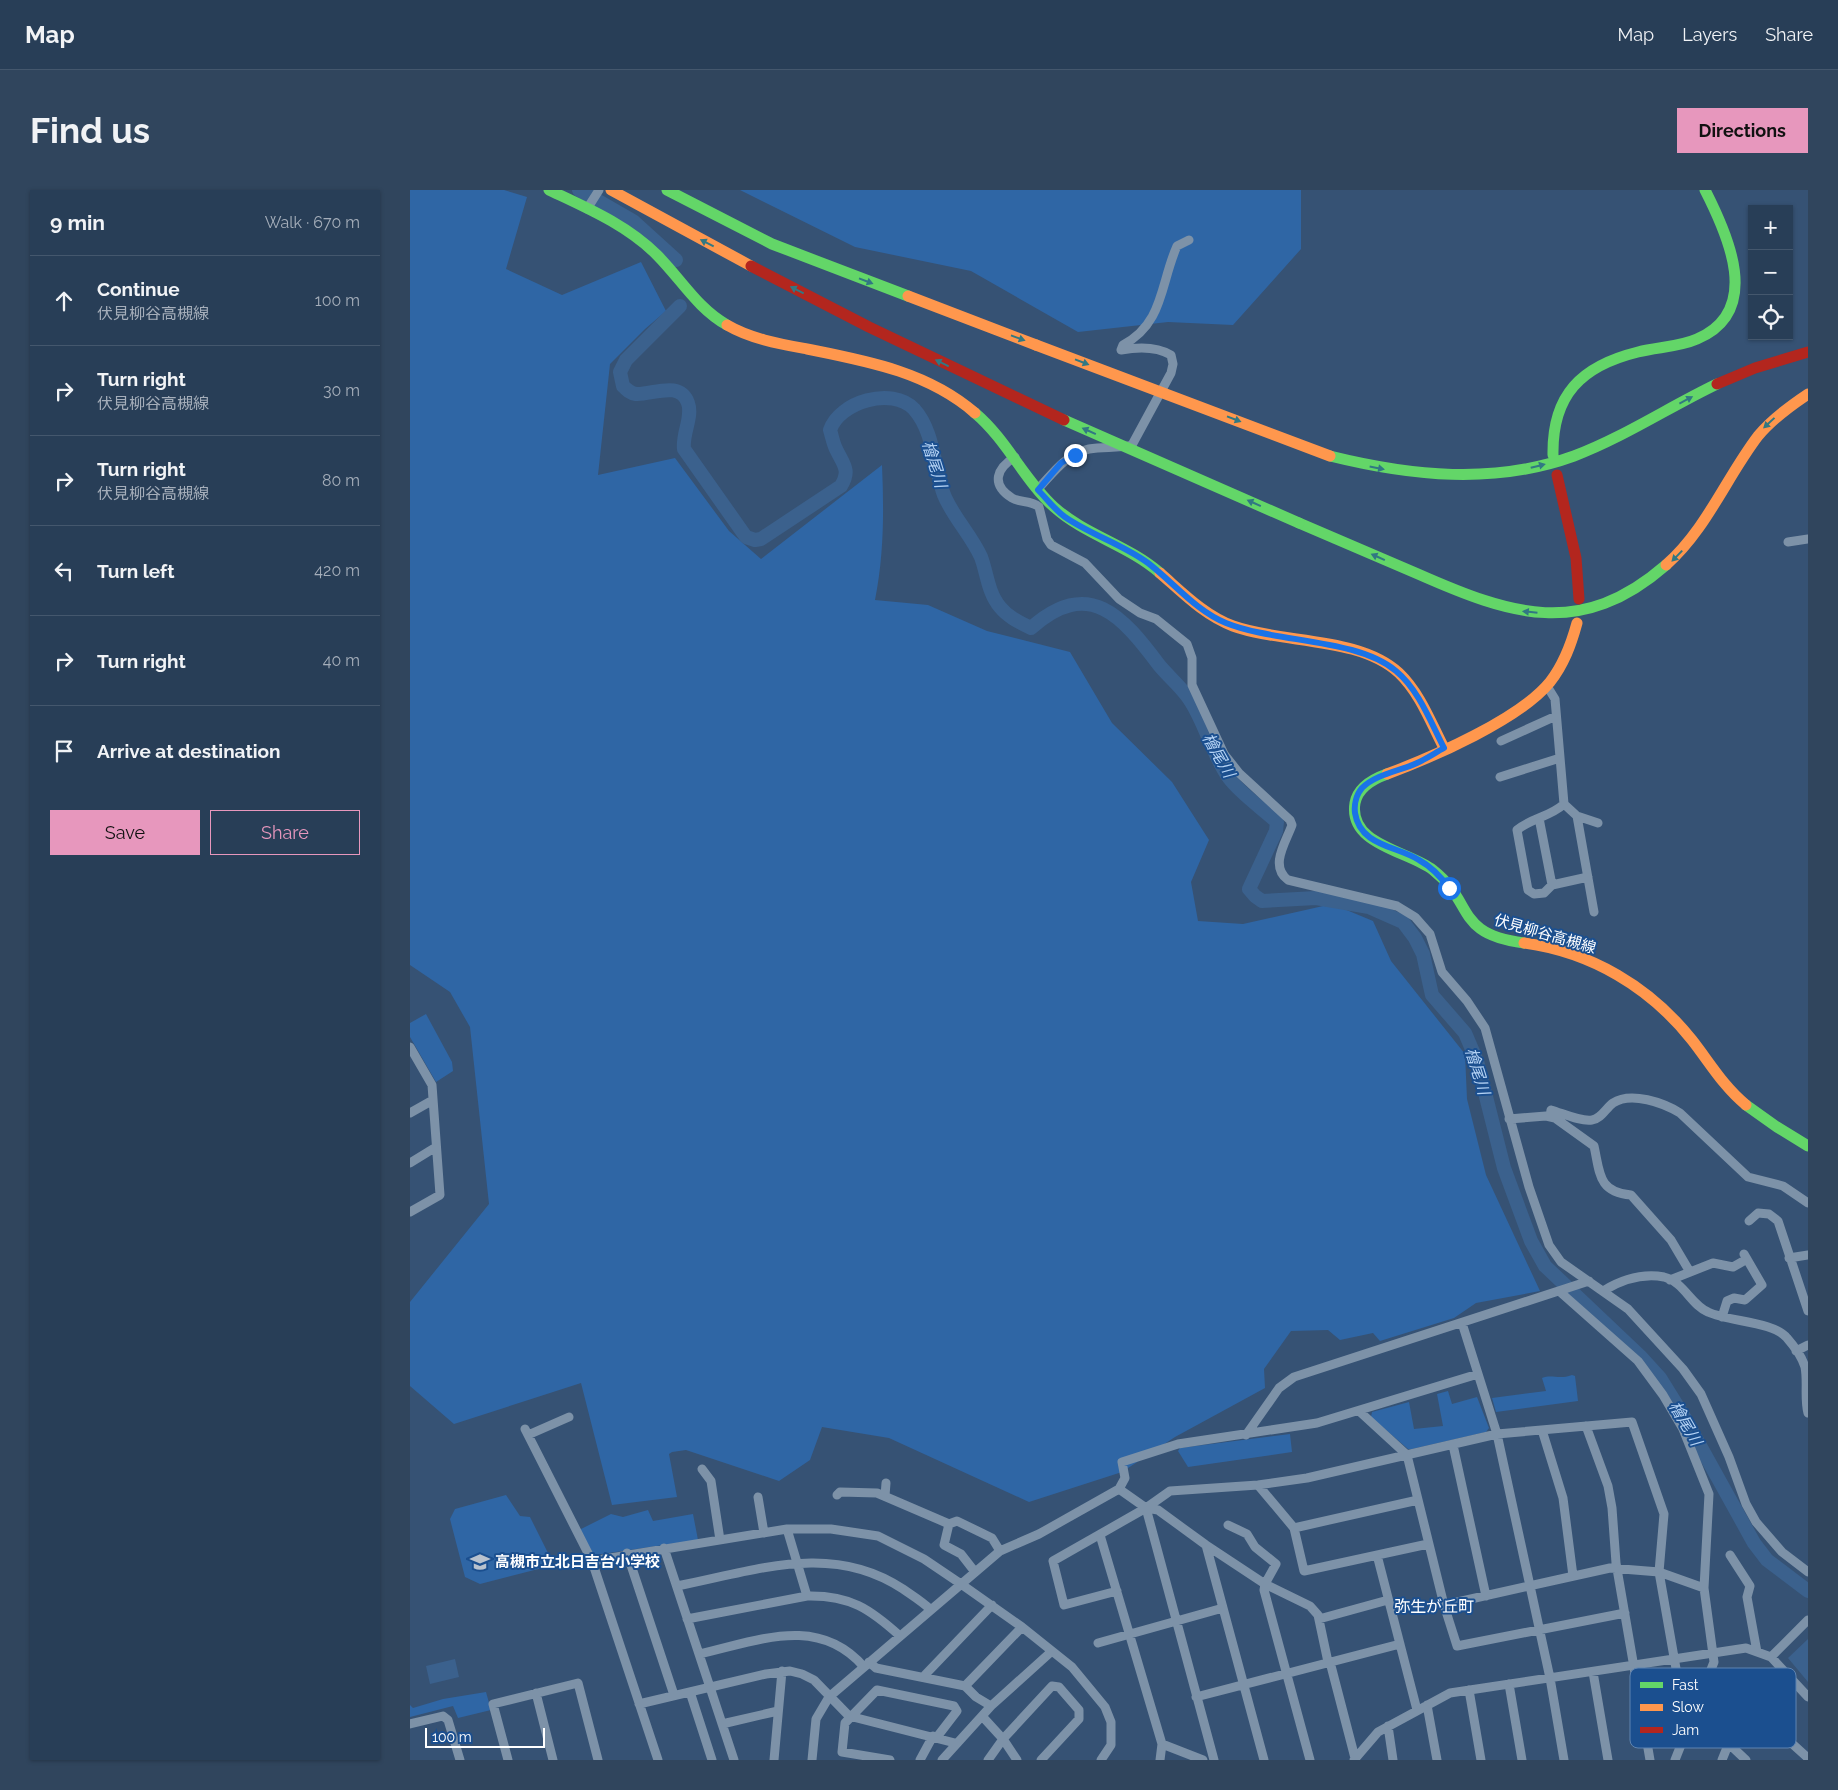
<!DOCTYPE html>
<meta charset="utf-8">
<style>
:root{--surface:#283e57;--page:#30455d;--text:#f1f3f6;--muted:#a5aeba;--line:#44576d;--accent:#e797bd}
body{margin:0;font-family:Raleway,"Noto Sans JP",sans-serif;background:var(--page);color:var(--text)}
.controls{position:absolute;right:15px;top:15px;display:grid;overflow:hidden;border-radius:0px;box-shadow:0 1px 4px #0004}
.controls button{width:45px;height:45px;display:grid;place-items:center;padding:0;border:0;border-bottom:1px solid var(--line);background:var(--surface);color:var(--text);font:25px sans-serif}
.scale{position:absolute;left:15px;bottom:12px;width:120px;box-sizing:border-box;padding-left:5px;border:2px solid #fff;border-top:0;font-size:14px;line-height:18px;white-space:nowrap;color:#fff;-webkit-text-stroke:4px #1b4f8f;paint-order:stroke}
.stop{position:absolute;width:15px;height:15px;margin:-11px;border:4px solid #1a73e8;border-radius:50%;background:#fff}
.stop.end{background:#1a73e8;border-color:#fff;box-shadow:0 1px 5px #0008}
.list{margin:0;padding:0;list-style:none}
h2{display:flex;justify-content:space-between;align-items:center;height:65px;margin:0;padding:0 20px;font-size:21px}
h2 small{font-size:16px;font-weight:400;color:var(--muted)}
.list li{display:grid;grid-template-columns:32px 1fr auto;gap:15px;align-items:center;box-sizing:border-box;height:90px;padding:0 20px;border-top:1px solid var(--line)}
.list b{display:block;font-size:19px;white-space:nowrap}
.list p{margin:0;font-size:16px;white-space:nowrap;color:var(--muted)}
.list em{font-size:16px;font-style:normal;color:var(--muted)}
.actions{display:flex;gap:10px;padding:15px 20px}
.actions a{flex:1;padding:11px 0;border:1px solid var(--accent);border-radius:0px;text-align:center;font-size:18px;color:var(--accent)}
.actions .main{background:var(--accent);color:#111}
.icon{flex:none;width:28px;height:28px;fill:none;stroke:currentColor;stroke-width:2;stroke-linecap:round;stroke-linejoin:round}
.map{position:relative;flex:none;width:1398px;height:1570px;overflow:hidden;border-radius:0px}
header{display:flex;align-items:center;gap:30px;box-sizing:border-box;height:70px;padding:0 25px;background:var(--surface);border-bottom:1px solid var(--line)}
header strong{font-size:24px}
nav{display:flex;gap:28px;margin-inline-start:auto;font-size:18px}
.intro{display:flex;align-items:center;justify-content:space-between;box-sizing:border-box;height:120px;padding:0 30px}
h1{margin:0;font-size:35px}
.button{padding:12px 22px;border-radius:0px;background:var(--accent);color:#111;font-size:18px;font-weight:700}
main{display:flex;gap:30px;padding:0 30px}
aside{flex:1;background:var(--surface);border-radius:0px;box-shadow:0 1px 4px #0004}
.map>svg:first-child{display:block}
.green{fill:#2f66a5}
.water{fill:#3b618d}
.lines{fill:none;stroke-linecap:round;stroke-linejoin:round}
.river{stroke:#3b618d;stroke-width:14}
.street{stroke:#7d92a8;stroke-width:9}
.fast{stroke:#63d668;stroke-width:11}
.slow{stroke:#ff974d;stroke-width:11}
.jam{stroke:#b3261e;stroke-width:11}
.fast-bridge{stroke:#63d668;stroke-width:11}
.slow-bridge{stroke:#ff974d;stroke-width:11}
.jam-bridge{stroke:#b3261e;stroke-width:11}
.oneway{fill:#317883}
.route{stroke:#1a73e8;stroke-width:6}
.labels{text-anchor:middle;stroke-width:4;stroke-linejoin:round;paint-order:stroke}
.street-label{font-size:15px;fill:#fff;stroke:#1b4f8f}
.poi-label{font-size:15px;font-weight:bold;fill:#fff;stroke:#1b4f8f;text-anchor:start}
.water-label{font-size:16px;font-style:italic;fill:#b5d3f5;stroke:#1b4f8f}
.neighbourhood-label{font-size:16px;fill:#fff;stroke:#1b4f8f}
.key{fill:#1b4f8f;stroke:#5f84b1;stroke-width:1}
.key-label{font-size:14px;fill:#fff}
</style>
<header>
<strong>Map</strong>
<nav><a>Map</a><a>Layers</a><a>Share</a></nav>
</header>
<div class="intro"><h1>Find us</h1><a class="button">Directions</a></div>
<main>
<aside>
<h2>9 min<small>Walk · 670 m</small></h2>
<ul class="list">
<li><svg class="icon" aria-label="ahead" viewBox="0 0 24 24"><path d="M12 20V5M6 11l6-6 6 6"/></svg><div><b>Continue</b><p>伏見柳谷高槻線</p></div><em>100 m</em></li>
<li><svg class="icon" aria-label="right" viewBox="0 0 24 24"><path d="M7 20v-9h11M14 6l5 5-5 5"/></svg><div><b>Turn right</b><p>伏見柳谷高槻線</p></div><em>30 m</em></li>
<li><svg class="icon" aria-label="right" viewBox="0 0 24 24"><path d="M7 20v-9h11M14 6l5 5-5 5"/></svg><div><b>Turn right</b><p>伏見柳谷高槻線</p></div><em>80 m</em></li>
<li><svg class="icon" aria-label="left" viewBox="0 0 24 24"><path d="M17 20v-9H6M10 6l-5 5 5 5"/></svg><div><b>Turn left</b></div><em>420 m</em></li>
<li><svg class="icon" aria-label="right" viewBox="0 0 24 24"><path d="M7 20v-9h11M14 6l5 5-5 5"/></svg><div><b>Turn right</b></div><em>40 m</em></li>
<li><svg class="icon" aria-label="arrive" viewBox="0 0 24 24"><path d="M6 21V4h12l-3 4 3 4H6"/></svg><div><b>Arrive at destination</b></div></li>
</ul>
<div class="actions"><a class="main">Save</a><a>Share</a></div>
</aside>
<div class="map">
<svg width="1398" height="1570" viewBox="0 0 1398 1570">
<rect width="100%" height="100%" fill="#365274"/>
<path class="green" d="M0 0H94L117 7 96 79 152 105 231 72 256 121 235 139 200 174 188 285 265 268 319 341 351 369 472 275C474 321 474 365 465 410L518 415 577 441 660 462 702 533 762 592 799 650 781 692 788 731 833 734 922 714 963 731 981 771 1055 864 1057 909 1076 985 1130 1101 1066 1113 1044 1128 970 1151 963 1143 930 1150 918 1140 881 1141 854 1179 855 1198 765 1247 712 1282 619 1312 479 1248 412 1237 400 1270 369 1291 276 1260 262 1262 259 1264 267 1307 202 1315 171 1193 44 1234 0 1196V1112L79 1014 60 837 40 802 0 775Z
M330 0H891V59L823 135 758 132 668 142 561 81 445 57Z
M16 824 42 872 43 881 26 892 0 847V833Z
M1162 1185 1165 1186 1168 1211 1086 1222 1082 1208 1136 1201 1132 1188C1142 1184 1149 1190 1162 1185Z
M1038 1201 1042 1214 1067 1207 1079 1238 1076 1242 1002 1259H998L961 1227 962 1222 999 1212 1004 1239 1033 1236 1027 1204Z
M880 1244 882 1262 778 1277 768 1261 770 1258Z
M96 1305 110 1326 120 1327 144 1375 70 1394 55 1387 40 1329 45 1319Z
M238 1320 243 1331 283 1324 288 1350 185 1365 182 1364 169 1340 201 1324 213 1327Z
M76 1502 81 1520 48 1528 43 1516 0 1527V1515L3 1518 33 1509Z"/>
<path class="water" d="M1398 1449V1492L1378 1468Z
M45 1469 49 1487 20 1494 16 1476Z"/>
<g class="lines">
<path class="river" d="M169 0 223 31 266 70
M270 116 216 170 210 182 213 196C217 200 220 203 226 204 242 205 270 190 278 213 283 227 272 244 274 259L336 347 345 350 351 349 431 296C441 280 433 274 426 259 423 253 422 246 420 240 429 212 482 196 504 219 524 241 524 278 534 305 543 327 561 345 571 367 577 383 578 403 590 417 598 427 609 432 621 438 679 386 713 427 749 475 758 486 769 495 777 506 794 528 801 563 819 588 831 604 852 618 867 632L866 641 839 699 845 706 852 711 906 708 959 717 993 732 1005 748 1013 764 1022 805 1055 843 1067 871 1094 978 1121 1051 1135 1076 1230 1166 1250 1188 1273 1225 1344 1353 1357 1370 1398 1401"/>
<path class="street" d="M177 19 189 0
M605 267C587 278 580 294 602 308 610 313 621 310 629 317L637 349 641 355 675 373 709 409 730 423 746 429 777 454 782 468V495L814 564 829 583 880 630 882 635C876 652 859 676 878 690L987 716 1005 727 1020 744 1032 782 1057 811 1075 838 1119 997 1139 1055 1151 1072 1218 1119 1273 1179 1291 1204 1319 1267 1336 1314 1346 1332 1372 1362 1398 1382
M628 299C643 283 656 264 679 259 694 256 707 259 722 255L761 183 763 174 761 165C746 156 727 157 711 160L713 155C754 133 750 94 767 56L779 50
M1378 352 1398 349
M1137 496 1145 509 1154 614 1167 626 1188 633
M1091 551 1146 526
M1090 587 1150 568
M1154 614C1140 627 1121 628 1107 640L1118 700 1124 704 1134 703 1142 695 1178 687
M1167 626 1184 722
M1129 628 1142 695
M0 857 22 895 30 1005 0 1022
M0 923 23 910
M1140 927 1141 920C1152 923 1171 932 1182 930 1191 929 1196 918 1203 913 1221 901 1254 913 1270 923L1338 987 1373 996 1398 1013
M1099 929 1136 926 1145 928 1184 956C1190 983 1188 1002 1221 1005L1261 1050 1280 1082
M0 973 26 957
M1339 1031 1348 1023 1359 1024 1368 1031 1398 1121
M1379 1068 1398 1065
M1260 1090 1303 1073 1323 1077 1337 1069
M1149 1101 1228 1171 1253 1205 1273 1239 1299 1304 1294 1398
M1193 1101C1211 1090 1232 1083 1254 1087 1274 1092 1281 1115 1298 1122 1319 1132 1363 1131 1377 1148 1384 1156 1392 1167 1395 1177 1398 1192 1394 1208 1398 1223
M1312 1127 1317 1111 1324 1108 1335 1110 1352 1095 1334 1064
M1052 1133 1087 1244 1140 1488 1154 1570
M1386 1161 1398 1155
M949 1221 997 1265 1034 1415 1047 1456 1215 1423
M1176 1236 1198 1296 1202 1318 1206 1373 1240 1570
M115 1239 182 1371 248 1570
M1132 1240 1153 1308 1163 1386
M118 1245 159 1227
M836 1245 869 1198 884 1187 1179 1091
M1043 1255 1076 1406
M292 1279 301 1291 310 1350
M848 1295 884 1338 894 1381 1018 1354
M709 1299 715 1288 712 1272 768 1254 907 1233 1068 1184
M427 1305 430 1302 467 1303 539 1334 547 1331 582 1348 590 1361
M475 1306 476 1293
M348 1307 354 1343
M736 1318 804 1570
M539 1334 534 1355 551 1364 565 1382
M818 1335 837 1344 845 1357 866 1374 855 1394 854 1400 900 1570
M884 1338 1008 1310
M377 1339 397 1406
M690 1345 752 1554 750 1570
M796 1355 854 1570
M254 1358 324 1570
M217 1363 264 1505
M967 1365 1007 1520
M1320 1365 1340 1396 1337 1407 1347 1462
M182 1371 377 1339H421L468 1346 514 1369 551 1394 612 1437 662 1477 695 1517 701 1532V1555L691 1570
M267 1396C345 1381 421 1351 493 1399 503 1406 513 1412 521 1420
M707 1401 654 1415 643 1371 736 1318 760 1301 848 1295 897 1288 1087 1244 1222 1232 1254 1324 1249 1382 1277 1541
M1034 1415 1200 1378 1249 1382 1294 1398 1304 1472 1265 1570
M277 1429 397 1406C440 1405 460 1419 490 1446
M909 1429 978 1410
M688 1453 813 1418
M289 1464C348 1451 408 1424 454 1477
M1361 1467 1398 1430
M459 1472 466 1478 555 1496 566 1507 581 1516
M920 1472 945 1568
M1183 1482 1198 1570
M513 1487 582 1415
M1099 1494 1112 1570
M555 1496 612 1437
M1059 1500 1071 1570
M280 1502 302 1570
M126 1503 143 1570
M786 1507 990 1454
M1335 1511 1398 1568
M229 1514 356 1484 380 1481 392 1484 404 1490 439 1526 545 1553
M1017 1515 1027 1570
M572 1526 593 1549 607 1570
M0 1534 33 1526 38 1530 50 1570
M312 1534 368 1521
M978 1536 983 1570
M752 1554 793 1570
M1319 1554 1336 1570
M98 1570 83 1514 168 1493 188 1570
M364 1570 372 1481
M402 1570 406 1529 419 1507 590 1361 629 1344 709 1299 736 1318 748 1320 796 1355 855 1394 900 1416 908 1425 918 1472
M480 1570 432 1562 435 1533 467 1500 544 1516 547 1521 527 1547
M510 1570 523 1546
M532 1570 581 1516 642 1461
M578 1570 593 1549 642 1496 649 1497 669 1520V1529L631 1570
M944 1570 968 1542 1040 1503 1336 1458 1361 1467 1398 1507
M1312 1570 1344 1491"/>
<path class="fast" d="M139 0C177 18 217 35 247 65 271 89 287 118 317 135
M257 0 362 54 498 106
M565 223C597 250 614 290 644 317 675 345 718 355 750 383
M1143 265C1142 205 1171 176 1228 162 1248 157 1269 157 1287 149 1353 121 1318 45 1295 0
M920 266C1001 286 1084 295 1164 266 1214 247 1259 217 1307 194
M889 333C929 350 968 367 1008 384 1101 425 1171 449 1256 375
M977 584C963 589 948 597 945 613 938 655 999 661 1023 680 1065 713 1044 744 1114 753
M1336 915 1367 937 1398 956"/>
<path class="slow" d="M201 0 341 76
M498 106 626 155
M317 135C341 149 370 154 397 159 457 171 518 182 565 223
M1256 375C1296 340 1316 288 1348 246 1362 229 1380 216 1398 204
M750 383C773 403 794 425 823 436 873 454 949 446 989 483 1010 503 1021 533 1034 558
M977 584C1023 567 1110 529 1140 492 1154 474 1161 455 1167 433
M1114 753C1181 762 1240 797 1282 850 1300 873 1313 896 1336 915"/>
<path class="jam" d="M1307 194 1345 178 1398 162
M1147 285 1166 368 1169 409"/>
<path class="fast-bridge" d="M654 230 889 333"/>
<path class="slow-bridge" d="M626 155 920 266"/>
<path class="jam-bridge" d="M341 76 459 137 654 230"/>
</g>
<defs><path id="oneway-solid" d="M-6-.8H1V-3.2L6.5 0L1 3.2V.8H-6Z" transform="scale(1.25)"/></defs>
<g class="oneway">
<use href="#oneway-solid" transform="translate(297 53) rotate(-153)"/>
<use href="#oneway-solid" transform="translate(456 91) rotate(21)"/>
<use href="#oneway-solid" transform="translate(387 100) rotate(-153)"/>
<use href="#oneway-solid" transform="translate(608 148) rotate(20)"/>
<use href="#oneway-solid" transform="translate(672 172) rotate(21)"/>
<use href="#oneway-solid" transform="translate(532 173) rotate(-154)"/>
<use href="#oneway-solid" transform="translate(1276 210) rotate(-28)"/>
<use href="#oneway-solid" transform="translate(824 229) rotate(21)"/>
<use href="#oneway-solid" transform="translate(1359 233) rotate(137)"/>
<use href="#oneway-solid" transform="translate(679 241) rotate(-156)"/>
<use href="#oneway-solid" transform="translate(1128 276) rotate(-14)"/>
<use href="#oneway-solid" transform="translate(967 278) rotate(11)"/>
<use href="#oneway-solid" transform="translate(844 313) rotate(-156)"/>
<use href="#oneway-solid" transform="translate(1267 366) rotate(134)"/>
<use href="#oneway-solid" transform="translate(968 367) rotate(-156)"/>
<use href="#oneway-solid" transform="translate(1120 422) rotate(-174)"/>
</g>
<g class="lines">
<path class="route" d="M665 265 651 273 628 300C637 309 644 319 655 327 681 345 712 354 738 373 763 392 786 421 816 433 865 453 947 448 986 481 1009 500 1021 533 1034 558 1025 563 1016 569 1007 573 990 581 966 584 952 598 946 605 944 615 945 623 950 656 987 656 1009 670 1022 677 1031 687 1039 698"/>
</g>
<defs>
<symbol id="school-bare" viewBox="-9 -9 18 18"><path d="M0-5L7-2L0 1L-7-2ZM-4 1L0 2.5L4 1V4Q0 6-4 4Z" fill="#b9c2ce" stroke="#1b4f8f" stroke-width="2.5" paint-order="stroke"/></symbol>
</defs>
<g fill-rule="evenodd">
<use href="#school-bare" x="56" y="1358" width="28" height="28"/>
</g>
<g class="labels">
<g class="street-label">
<text transform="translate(1135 744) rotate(16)" y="5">伏見柳谷高槻線</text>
</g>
<g class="poi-label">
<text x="85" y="1377">高槻市立北日吉台小学校</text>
</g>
<g class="water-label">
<text transform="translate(525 274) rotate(73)" y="6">檜尾川</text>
<text transform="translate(809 565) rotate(61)" y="6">檜尾川</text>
<text transform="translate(1068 881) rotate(73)" y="6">檜尾川</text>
<text transform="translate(1276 1233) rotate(60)" y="6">檜尾川</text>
</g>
<g class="neighbourhood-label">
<text x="1024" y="1422">弥生が丘町</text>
</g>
</g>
<rect x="1220" y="1478" width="166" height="80" rx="8" class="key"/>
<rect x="1230" y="1492" width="23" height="6" fill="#63d668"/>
<rect x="1230" y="1514" width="23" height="7" fill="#ff974d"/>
<rect x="1230" y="1537" width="23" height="6" fill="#b3261e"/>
<g class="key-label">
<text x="1262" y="1500">Fast</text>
<text x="1262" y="1522">Slow</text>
<text x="1262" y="1545">Jam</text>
</g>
</svg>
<div class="controls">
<button>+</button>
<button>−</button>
<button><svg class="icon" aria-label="locate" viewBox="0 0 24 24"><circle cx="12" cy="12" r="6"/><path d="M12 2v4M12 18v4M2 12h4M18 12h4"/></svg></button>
</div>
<div class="scale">100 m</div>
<div class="stop" style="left:1039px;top:698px"></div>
<div class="stop end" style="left:665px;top:265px"></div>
</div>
</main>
